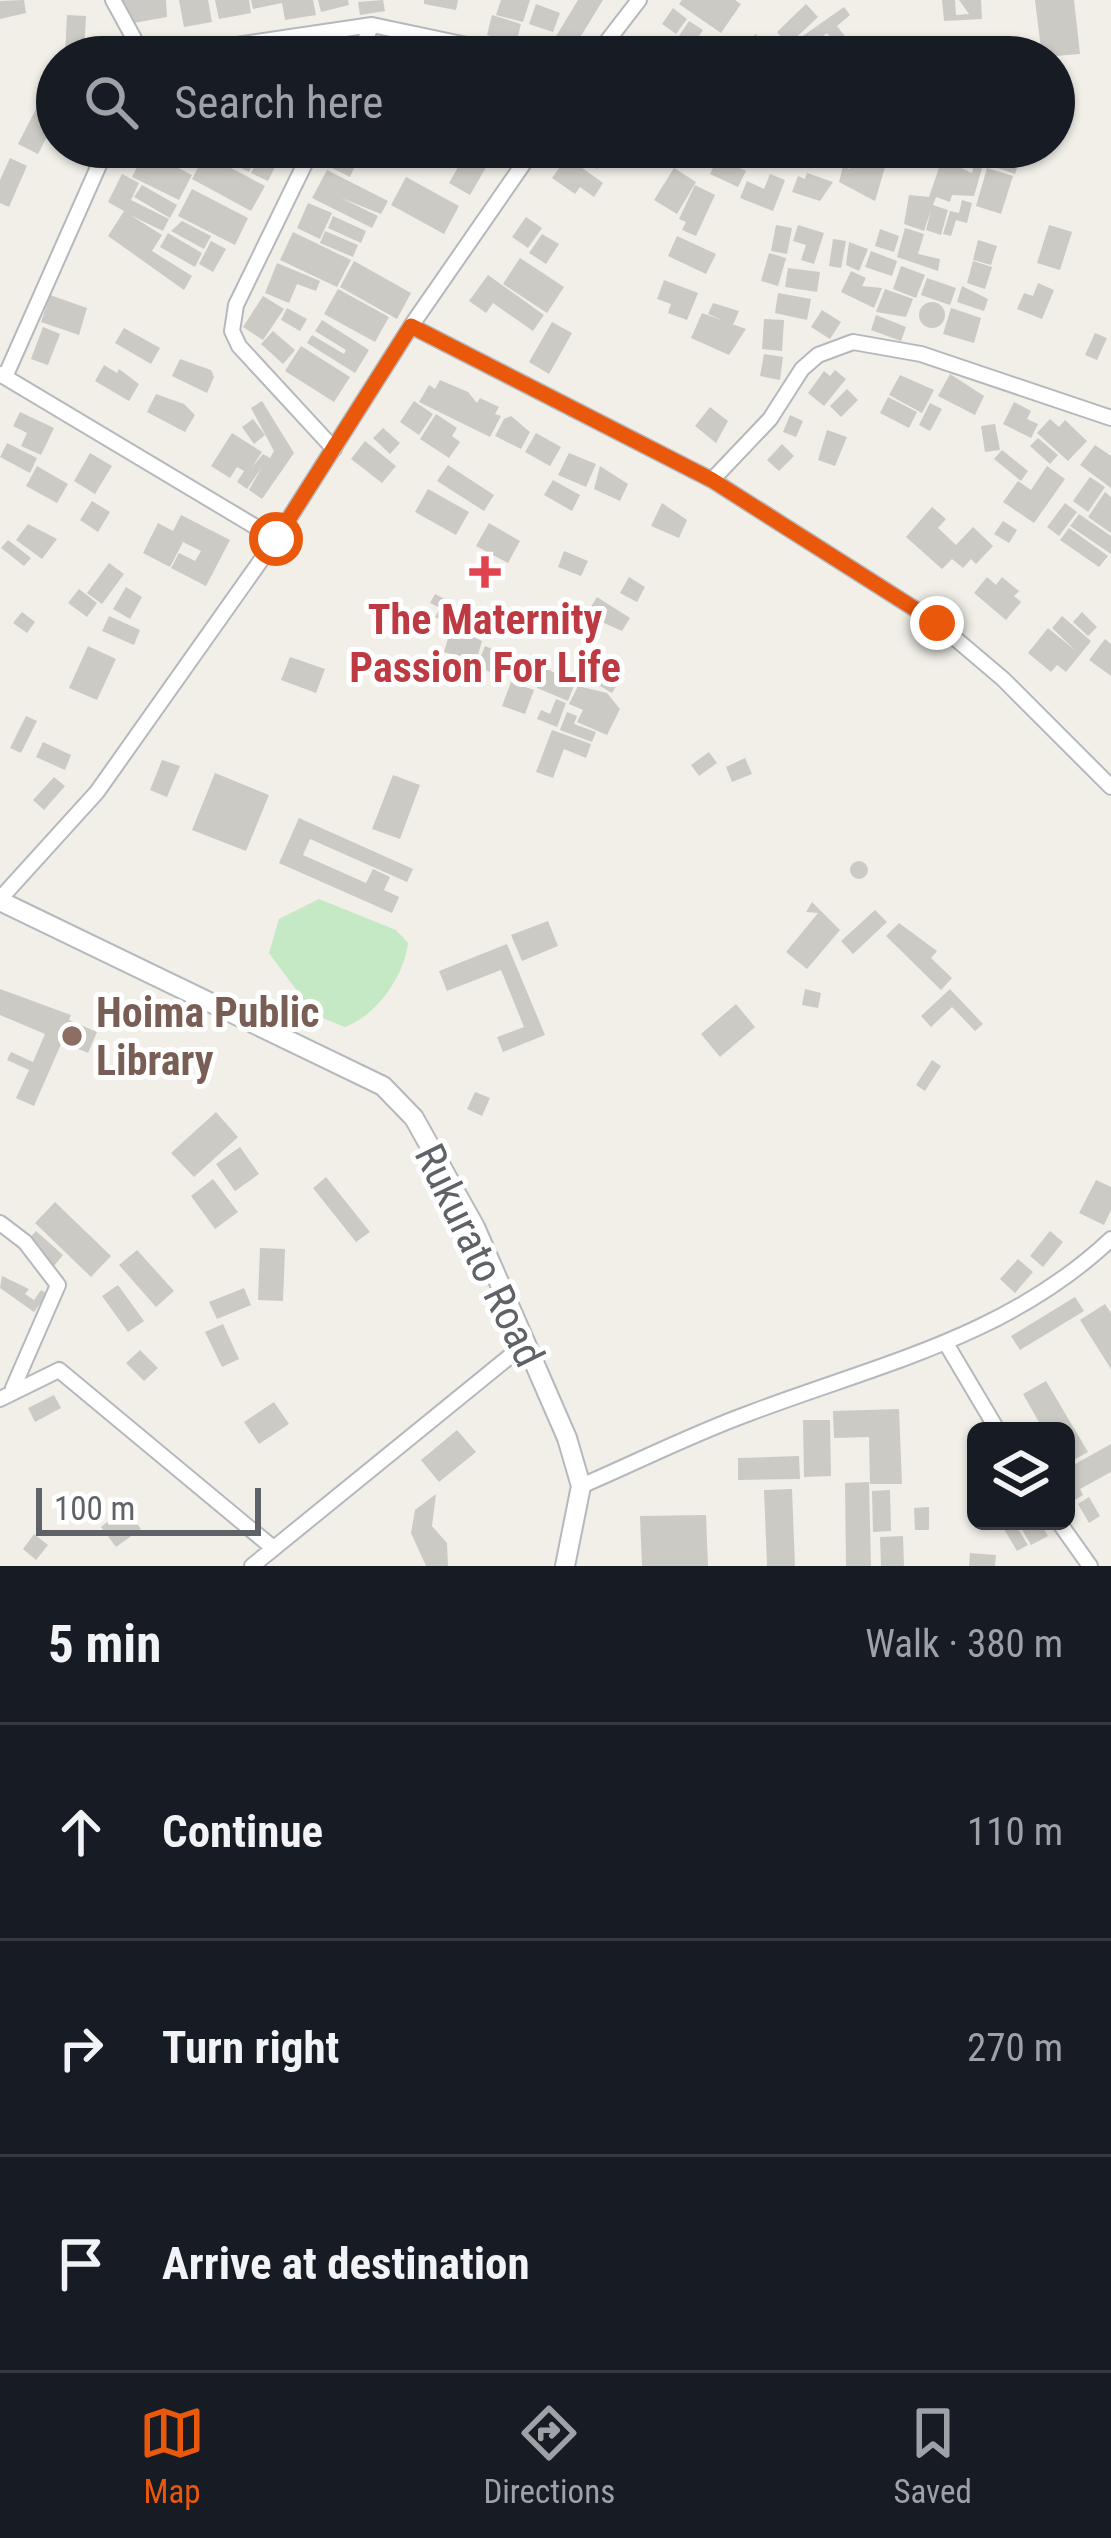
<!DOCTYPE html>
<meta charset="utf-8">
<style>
:root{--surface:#171b24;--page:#242831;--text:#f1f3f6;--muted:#9ea1a6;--line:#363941;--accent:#ea580c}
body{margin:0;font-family:"Roboto Condensed",sans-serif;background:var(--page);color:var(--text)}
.controls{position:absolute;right:36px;bottom:36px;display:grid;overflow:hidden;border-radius:18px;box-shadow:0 3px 9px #0004}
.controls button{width:108px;height:108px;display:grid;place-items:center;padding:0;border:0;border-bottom:3px solid var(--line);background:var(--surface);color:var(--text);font:60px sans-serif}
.scale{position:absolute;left:36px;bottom:30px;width:225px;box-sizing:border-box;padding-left:12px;border:6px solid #5f6368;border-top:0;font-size:33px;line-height:42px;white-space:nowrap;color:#5f6368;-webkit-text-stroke:9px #fff;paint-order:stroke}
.stop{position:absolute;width:36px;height:36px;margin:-27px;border:9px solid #ea580c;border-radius:50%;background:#fff}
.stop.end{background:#ea580c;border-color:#fff;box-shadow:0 3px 12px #0008}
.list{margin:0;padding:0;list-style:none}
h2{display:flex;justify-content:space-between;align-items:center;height:156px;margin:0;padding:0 48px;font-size:51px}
h2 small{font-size:39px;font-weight:400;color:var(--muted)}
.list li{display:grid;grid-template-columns:78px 1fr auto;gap:36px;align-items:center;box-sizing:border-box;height:216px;padding:0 48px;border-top:3px solid var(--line)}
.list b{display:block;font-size:45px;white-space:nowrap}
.list em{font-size:39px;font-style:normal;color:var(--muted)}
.icon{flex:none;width:66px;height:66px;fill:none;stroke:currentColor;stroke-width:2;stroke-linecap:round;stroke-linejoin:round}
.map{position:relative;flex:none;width:1111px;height:1566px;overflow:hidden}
.search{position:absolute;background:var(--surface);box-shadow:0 3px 9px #0004;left:36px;right:36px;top:36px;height:132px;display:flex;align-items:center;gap:30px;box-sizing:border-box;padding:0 42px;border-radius:66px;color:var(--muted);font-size:45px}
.sheet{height:804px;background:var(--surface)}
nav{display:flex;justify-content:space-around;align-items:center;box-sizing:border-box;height:168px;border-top:3px solid var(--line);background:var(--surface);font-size:33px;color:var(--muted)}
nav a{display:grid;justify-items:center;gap:6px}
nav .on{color:var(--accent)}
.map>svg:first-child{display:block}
.green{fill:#c5e8c5}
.building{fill:#cccac5}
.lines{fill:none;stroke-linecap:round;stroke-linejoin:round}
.minor-casing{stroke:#b5b8bc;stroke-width:18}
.tertiary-casing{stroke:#b5b8bc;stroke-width:22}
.minor{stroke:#fff;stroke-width:14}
.tertiary{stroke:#fff;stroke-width:18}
.route{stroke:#ea580c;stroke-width:15}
.health-dot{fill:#e0444e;stroke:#fff;stroke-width:4.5}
.education-dot{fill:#8d6e63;stroke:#fff;stroke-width:4.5}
.labels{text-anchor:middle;stroke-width:10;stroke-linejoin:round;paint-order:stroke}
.health-label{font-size:42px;font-weight:bold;fill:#be3a42;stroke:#fff}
.education-label{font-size:42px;font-weight:bold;fill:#785e54;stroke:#fff;text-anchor:start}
.street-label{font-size:42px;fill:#5f6368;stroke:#fff}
</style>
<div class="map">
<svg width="1111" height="1566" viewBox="0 0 1111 1566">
<rect width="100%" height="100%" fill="#f1efe8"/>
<path class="green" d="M319 899 396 930 408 943C404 976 377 1015 345 1027L315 1015 269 953 279 919Z"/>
<path class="building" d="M24 0 26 13 0 19V1Z
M123 0H166L167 17 128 24Z
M179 0H208L212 22 184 27Z
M215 0H249L251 13 219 19Z
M251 0H313L316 15 285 20 282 3 253 9Z
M318 0H348L349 5 321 12Z
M383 0 385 11 360 15 358 2Z
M424 0H458L456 10 424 4Z
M501 0H530L523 22 496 15Z
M578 0H603L573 49 555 38Z
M682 0H735L741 4 721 33 679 4Z
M942 0H955L956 15 969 14 959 0H981L982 19 944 21Z
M1035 0H1074L1080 54 1042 57Z
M536 4 560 13 553 32 529 24Z
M806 4 818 17 788 45 777 32Z
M844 7 850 15 837 26 854 48 844 55 827 33 815 42 824 54 820 57H783L780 52Z
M673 8 687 19 676 34 662 24Z
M67 15 86 16 84 55 65 54Z
M492 15 521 24 516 43 487 35Z
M689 21 703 30 691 48 677 39Z
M756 34 764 47 739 57 734 50Z
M40 101 57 109V117L38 154 18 144Z
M152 147H180L200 157 195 168Z
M209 147H225L254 161 249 172 207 151Z
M264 147 281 155 268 181 251 173Z
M339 147 363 149 350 177 330 167Z
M367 147H395L413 156 408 167Z
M439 147H466L488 164 470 195 449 183 462 160Z
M575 147H612L597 169 571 152Z
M722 147 732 151 727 162 746 171 738 187 710 174Z
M991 149 1020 159 1015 174 986 164Z
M145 151 192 175 179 200 132 177Z
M868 151 888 157 875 201 839 182 843 166 850 169 852 161 864 164Z
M205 154 265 186 251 211 192 179Z
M567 157 603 183 594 197 580 187 575 194 552 178Z
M10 158 27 166 9 207 0 203V180Z
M942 159 972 173 974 163 983 165 974 196 952 195 950 202 936 197 933 205 948 210 941 235 926 230 931 210 924 231 904 224 909 195 929 197Z
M674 168 696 182 677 214 654 200Z
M987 168 1013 176 1001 214 976 206Z
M327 170 388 201 381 214 341 198 378 216 372 228 312 198Z
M807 173 833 182 820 201 792 192 798 176 805 179Z
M122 174 139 183 131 200 169 219 163 231 130 215 162 235 152 251 192 276 184 290 108 236 124 211 108 202Z
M770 174 785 180 773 211 740 198 747 181 764 189Z
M406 177 459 206 444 234 391 205Z
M142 185 177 205 170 218 134 197Z
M695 185 715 195 696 236 682 230 686 222 679 219Z
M192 189 248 218 235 245 178 216Z
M962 200 972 203 967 223 956 220 951 236 943 234 950 211 959 213Z
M308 203 332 213 320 239 297 228Z
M333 216 366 231 361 243 328 228Z
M526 217 542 228 528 248 512 237Z
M182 221 211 236 204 249 171 231Z
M776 225 792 228 787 254 771 251Z
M798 225 824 233 814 264 801 260 806 245 793 241Z
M1049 225 1072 232 1060 270 1037 263Z
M905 228 924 234 918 254 940 259 938 271 897 257Z
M880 229 899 236 894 252 875 246Z
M325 231 358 245 353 257 320 243Z
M293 232 351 260 337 287 280 260Z
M168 233 202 253 195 267 160 247Z
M542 234 559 244 546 264 529 253Z
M677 236 716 254 706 274 668 256Z
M833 239 846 241 841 268 829 266Z
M978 240 997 246 991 265 973 260Z
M211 241 226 249 213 272 199 264Z
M849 242 868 249 859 271 846 265Z
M871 251 897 261 892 276 865 267Z
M769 253 786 258 778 286 761 281Z
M520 258 564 287 547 313 503 284Z
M354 261 411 293 397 319 340 287Z
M973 261 992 267 985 289 967 283Z
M277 263 320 281 316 291 297 284 289 303 265 293Z
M901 266 925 275 916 298 893 289Z
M788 268 820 272 817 292 785 287Z
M851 271 866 278 862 286 882 288 874 308 841 292Z
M488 275 544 315 533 331 493 303 486 313 469 301Z
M927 278 956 288 950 305 921 295Z
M664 280 698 293 687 320 668 313 671 304 657 299Z
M1038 283 1054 290 1042 319 1017 309 1024 293 1033 296Z
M962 286 988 299 984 311 957 302Z
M338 289 389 317 375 342 324 314Z
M885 289 913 299 906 317 876 312Z
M778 293 811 299 807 320 775 313Z
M50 295 87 308 79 335 41 322Z
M263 296 284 309 263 340 243 327Z
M919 315a13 13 0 1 1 26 0a13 13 0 1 1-26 0Z
M713 303 739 311 733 325 708 314Z
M287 308 307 319 300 331 281 320Z
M951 308 981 318 974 343 943 334Z
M822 310 841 322 830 339 811 327Z
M702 313 746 329 729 355 691 338Z
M876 315 906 327 901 341 871 330Z
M764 319 784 320 782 351 762 349Z
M322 320 369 350 355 373 307 343 312 335 344 354 346 350 315 331Z
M552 322 572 333 549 374 529 362Z
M43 327 60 334 48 365 31 359Z
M124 328 160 348 151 364 115 343Z
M273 331 295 350 283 364 261 344Z
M1095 333 1107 338 1097 360 1085 355Z
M301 346 350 377 334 402 285 371Z
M764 354 783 357 780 380 760 376Z
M180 359 211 370 214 377 207 393 172 376Z
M104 365 117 373 119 369 139 384 129 401 95 381Z
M835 370 846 379 824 406 808 393 824 371 830 376Z
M950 374 984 396 975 415 938 396Z
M900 375 934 390 922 413 889 395Z
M440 380 468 392 477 403 480 398 499 407 495 414 501 416 490 437 419 402 429 385 435 389Z
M847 389 858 400 841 417 830 406Z
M156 394 184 404 195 415 185 432 147 412Z
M888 397 917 412 909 428 880 413Z
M262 401 294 453 262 499 249 490 262 467 247 489 237 482 244 471 237 467 230 478 211 466 232 433 262 452 252 467 263 454 270 458 274 451 251 408Z
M414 401 433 414 419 435 400 422Z
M1014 402 1031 411 1027 419 1038 424 1031 438 1003 424Z
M930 403 942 409 930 431 919 425Z
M710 407 728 421 716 443 695 426Z
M20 412 54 428 41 455 21 446 27 433 13 426Z
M436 414 457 428 452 436 460 442 449 458 420 439Z
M790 415 803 421 796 437 783 432Z
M511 416 530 432 521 449 495 436 504 419Z
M253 419 265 435 254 444 242 427Z
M1050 419 1059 427 1065 420 1087 441 1068 461 1037 433Z
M995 424 1000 450 985 452 981 426Z
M383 428 400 443 390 454 373 438Z
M827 430 847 437 835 466 818 460Z
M536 433 561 447 550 466 525 452Z
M1038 438 1058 455 1050 464 1030 446Z
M365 441 396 466 382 483 351 459Z
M7 443 37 458 30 473 0 457Z
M782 444 794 456 779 471 767 460Z
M1095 445 1111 456V488L1080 465Z
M1002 450 1028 471 1021 481 994 459Z
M90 453 112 466 95 494 74 481Z
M569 453 596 464 586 487 558 475Z
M448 465 494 495 484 511 437 481Z
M37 466 68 484 57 503 26 486Z
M600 466 628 484 620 501 594 489Z
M1047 466 1065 479 1034 523 1003 502 1018 481 1031 490Z
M1090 477 1105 487 1088 512 1073 501Z
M553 480 580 495 572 511 544 495Z
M428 489 469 512 456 535 415 512Z
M1105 492 1111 497V533L1088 517Z
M92 501 110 512 98 532 80 520Z
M662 503 687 520 679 538 651 526Z
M1065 503 1077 512 1059 536 1047 527Z
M932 507 946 519 938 528 956 545 973 527 993 546 976 564 971 559 963 568 952 559 942 569 906 537Z
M1079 514 1111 536V554L1070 526Z
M181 515 230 540 206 586 171 568 179 553 195 561 201 551 183 542 170 567 143 553 158 523 173 531Z
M1003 521 1017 530 1009 543 994 534Z
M489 523 520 541 508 563 476 546Z
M28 524 57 539 42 559 16 540Z
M1069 528 1108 556 1099 567 1060 540Z
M8 540 31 558 24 566 1 548Z
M564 551 588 561 581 576 558 567Z
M109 563 124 574 102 604 87 593Z
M629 577 645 587 637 602 620 593Z
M987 577 996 585 1002 577 1019 591 1014 596 1021 602 1006 620 974 593Z
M126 587 142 597 130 619 113 609Z
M79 589 97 603 87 617 68 603Z
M435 594 460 607 450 625 435 617 440 608 430 603Z
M597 597 630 618 622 631 586 615Z
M22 612 35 622 27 633 13 623Z
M1082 612 1097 627 1088 636 1073 622Z
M109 616 140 630 134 645 102 631Z
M1062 616 1091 641 1066 672 1057 665 1051 672 1028 653 1048 628 1076 651 1052 628Z
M457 628 482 641 476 662 444 652 450 632Z
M1105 639 1111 644V676L1089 660Z
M88 646 116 659 97 700 69 688Z
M485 646 512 657 503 678 477 666Z
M290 657 325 669 316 693 281 680Z
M520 658 539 665 532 685 513 678Z
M588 661 620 680 612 693 580 674Z
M545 668 575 683 568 701 537 688Z
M511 682 534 690 525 714 502 706Z
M578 686 607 693 620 709 607 735 577 722 583 710 569 704Z
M556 699 566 703 557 727 537 719 541 710 550 714Z
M567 712 577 716 574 724 596 732 592 742 560 730Z
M26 716 37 721 21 753 10 748Z
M552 730 591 744 586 758 564 749 553 778 536 772Z
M43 742 71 755 65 770 36 757Z
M709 752 717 763 699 776 691 765Z
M745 758 752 774 732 782 726 767Z
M162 760 180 766 167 797 150 790Z
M215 773 269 795 246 851 192 830Z
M393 775 420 785 400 839 372 829Z
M54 777 65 786 44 810 33 800Z
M299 818 413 869 407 882 310 839 303 855 366 883 373 869 390 877 384 890 399 897 392 913 279 863Z
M850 870a9 9 0 1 1 18 0a9 9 0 1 1-18 0Z
M812 902 840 930 807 969 786 952 818 913 806 912Z
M875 910 887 922 853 954 841 941Z
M548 921 558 946 522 961 511 935Z
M899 923 937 951 931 958 952 978 941 990 886 936Z
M507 944 545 1035 503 1052 497 1037 524 1027 501 970 447 991 439 971Z
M0 989 71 1015 69 1020 97 1032 88 1053 62 1042 34 1106 16 1098 29 1070 7 1060 11 1052 33 1062 45 1034 0 1015Z
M805 989 821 993 818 1008 802 1005Z
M950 989 983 1024 975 1031 952 1007 931 1027 921 1016Z
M736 1004 755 1027 720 1057 701 1034Z
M932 1060 941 1066 925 1091 916 1085Z
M475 1092 490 1098 482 1116 467 1109Z
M216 1112 238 1137 194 1177 171 1153Z
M240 1147 259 1174 235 1191 216 1164Z
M326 1177 370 1232 356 1242 313 1188Z
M213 1179 238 1212 215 1229 191 1196Z
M1096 1180 1111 1187V1210L1104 1225 1079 1213Z
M55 1202 111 1256 91 1277 35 1223Z
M36 1231 63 1255 54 1266 27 1241Z
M1050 1231 1063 1242 1043 1267 1030 1256Z
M260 1248 285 1249 283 1301 258 1300Z
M137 1250 174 1291 156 1307 119 1265Z
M1018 1259 1033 1272 1015 1293 1000 1279Z
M2 1276 29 1289 25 1294 34 1300 41 1290 47 1294 34 1312 0 1288Z
M118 1285 144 1321 128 1332 102 1296Z
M244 1288 251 1305 217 1319 209 1302Z
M1075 1297 1084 1311 1020 1350 1011 1336Z
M1105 1304 1111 1313V1369L1080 1320Z
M223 1324 239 1359 222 1367 205 1332Z
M140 1350 158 1368 144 1381 126 1363Z
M1046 1381 1088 1452 1072 1461 1066 1456V1431H1044L1023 1394Z
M54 1395 61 1408 35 1422 28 1408Z
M274 1402 289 1424 259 1444 244 1422Z
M899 1409 902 1484H870L869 1437 834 1438 833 1411Z
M803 1420H830L831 1476 804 1477Z
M457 1430 476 1452 439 1482 421 1460Z
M1111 1444V1472L1080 1489 1083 1495 1071 1502 1066 1469Z
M799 1456 800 1479 738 1480V1458Z
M869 1482 871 1566H846L845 1483Z
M792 1489 795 1566H767L764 1490Z
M890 1490 891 1531 873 1532 872 1491Z
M436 1494 432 1526 447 1543 448 1566H426L411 1533 415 1510Z
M1089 1497 1100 1516 1089 1523 1078 1504Z
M929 1507V1530H915L914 1508Z
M126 1508 141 1529 116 1547 101 1527Z
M706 1515 708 1566H642L640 1516Z
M1005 1521H1013L1028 1545 1017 1551 1001 1524Z
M1017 1521H1039L1048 1536 1031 1545Z
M34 1534 48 1545 36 1560 23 1549Z
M903 1536 904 1566H881L880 1537Z
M970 1553 996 1555 995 1566H969Z"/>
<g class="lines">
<defs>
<path id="minor" d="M113 0 138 46 162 56 372 25 523 57
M357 57 372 25
M595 57 639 0
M313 147 236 305 232 331 239 346 334 449
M411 326 712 480 937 623 1003 679 1111 787
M0 374 276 539
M5 377 107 147
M712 480 770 419 802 369 818 355 853 342 921 354 1111 418
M0 899 97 792 276 539 411 326 535 147
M0 1223 25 1242 58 1285 13 1388
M947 1345 998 1431
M0 1399 59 1370 272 1547
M581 1486C637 1462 692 1434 750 1413 879 1364 1007 1337 1111 1239
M1058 1521 1090 1566
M252 1566 525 1344"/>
<path id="tertiary" d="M0 901 383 1086 414 1118 475 1227 567 1438 581 1486 565 1566"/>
</defs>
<use href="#minor" class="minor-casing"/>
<use href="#tertiary" class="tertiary-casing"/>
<use href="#minor" class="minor"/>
<use href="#tertiary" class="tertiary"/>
</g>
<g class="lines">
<path class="route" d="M276 539 411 326 712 480 937 623"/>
</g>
<path class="health-dot" d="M479 554h12v12h12v12h-12v12h-12v-12h-12v-12h12z"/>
<circle class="education-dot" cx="72" cy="1036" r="12"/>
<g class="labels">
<g class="health-label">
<text x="485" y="634">The Maternity<tspan x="485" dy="48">Passion For Life</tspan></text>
</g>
<g class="education-label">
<text x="96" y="1027">Hoima Public<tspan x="96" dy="48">Library</tspan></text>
</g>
<g class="street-label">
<text transform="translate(480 1255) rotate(64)" y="15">Rukurato Road</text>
</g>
</g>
</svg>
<div class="controls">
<button><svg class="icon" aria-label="layers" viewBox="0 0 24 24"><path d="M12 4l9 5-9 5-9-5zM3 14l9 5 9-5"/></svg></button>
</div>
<div class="scale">100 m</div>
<div class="stop" style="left:276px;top:539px"></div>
<div class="stop end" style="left:937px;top:623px"></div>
<div class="search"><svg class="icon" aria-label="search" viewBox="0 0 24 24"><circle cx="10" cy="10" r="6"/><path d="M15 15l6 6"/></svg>Search here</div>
</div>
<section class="sheet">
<h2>5 min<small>Walk · 380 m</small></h2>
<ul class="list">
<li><svg class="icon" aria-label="ahead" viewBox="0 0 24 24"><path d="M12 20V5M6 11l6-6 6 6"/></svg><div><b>Continue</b></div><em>110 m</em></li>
<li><svg class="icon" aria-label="right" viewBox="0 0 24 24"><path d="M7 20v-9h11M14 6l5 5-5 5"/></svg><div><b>Turn right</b></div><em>270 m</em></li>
<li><svg class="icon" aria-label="arrive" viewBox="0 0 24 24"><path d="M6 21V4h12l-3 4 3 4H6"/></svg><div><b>Arrive at destination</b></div></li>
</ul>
</section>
<nav>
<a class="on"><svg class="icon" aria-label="map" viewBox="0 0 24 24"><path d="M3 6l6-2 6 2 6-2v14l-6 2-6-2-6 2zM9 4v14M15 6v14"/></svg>Map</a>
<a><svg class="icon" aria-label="directions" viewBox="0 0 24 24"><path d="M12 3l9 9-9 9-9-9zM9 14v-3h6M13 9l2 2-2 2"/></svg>Directions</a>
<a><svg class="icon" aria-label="saved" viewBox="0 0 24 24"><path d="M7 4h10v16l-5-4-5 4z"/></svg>Saved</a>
</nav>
